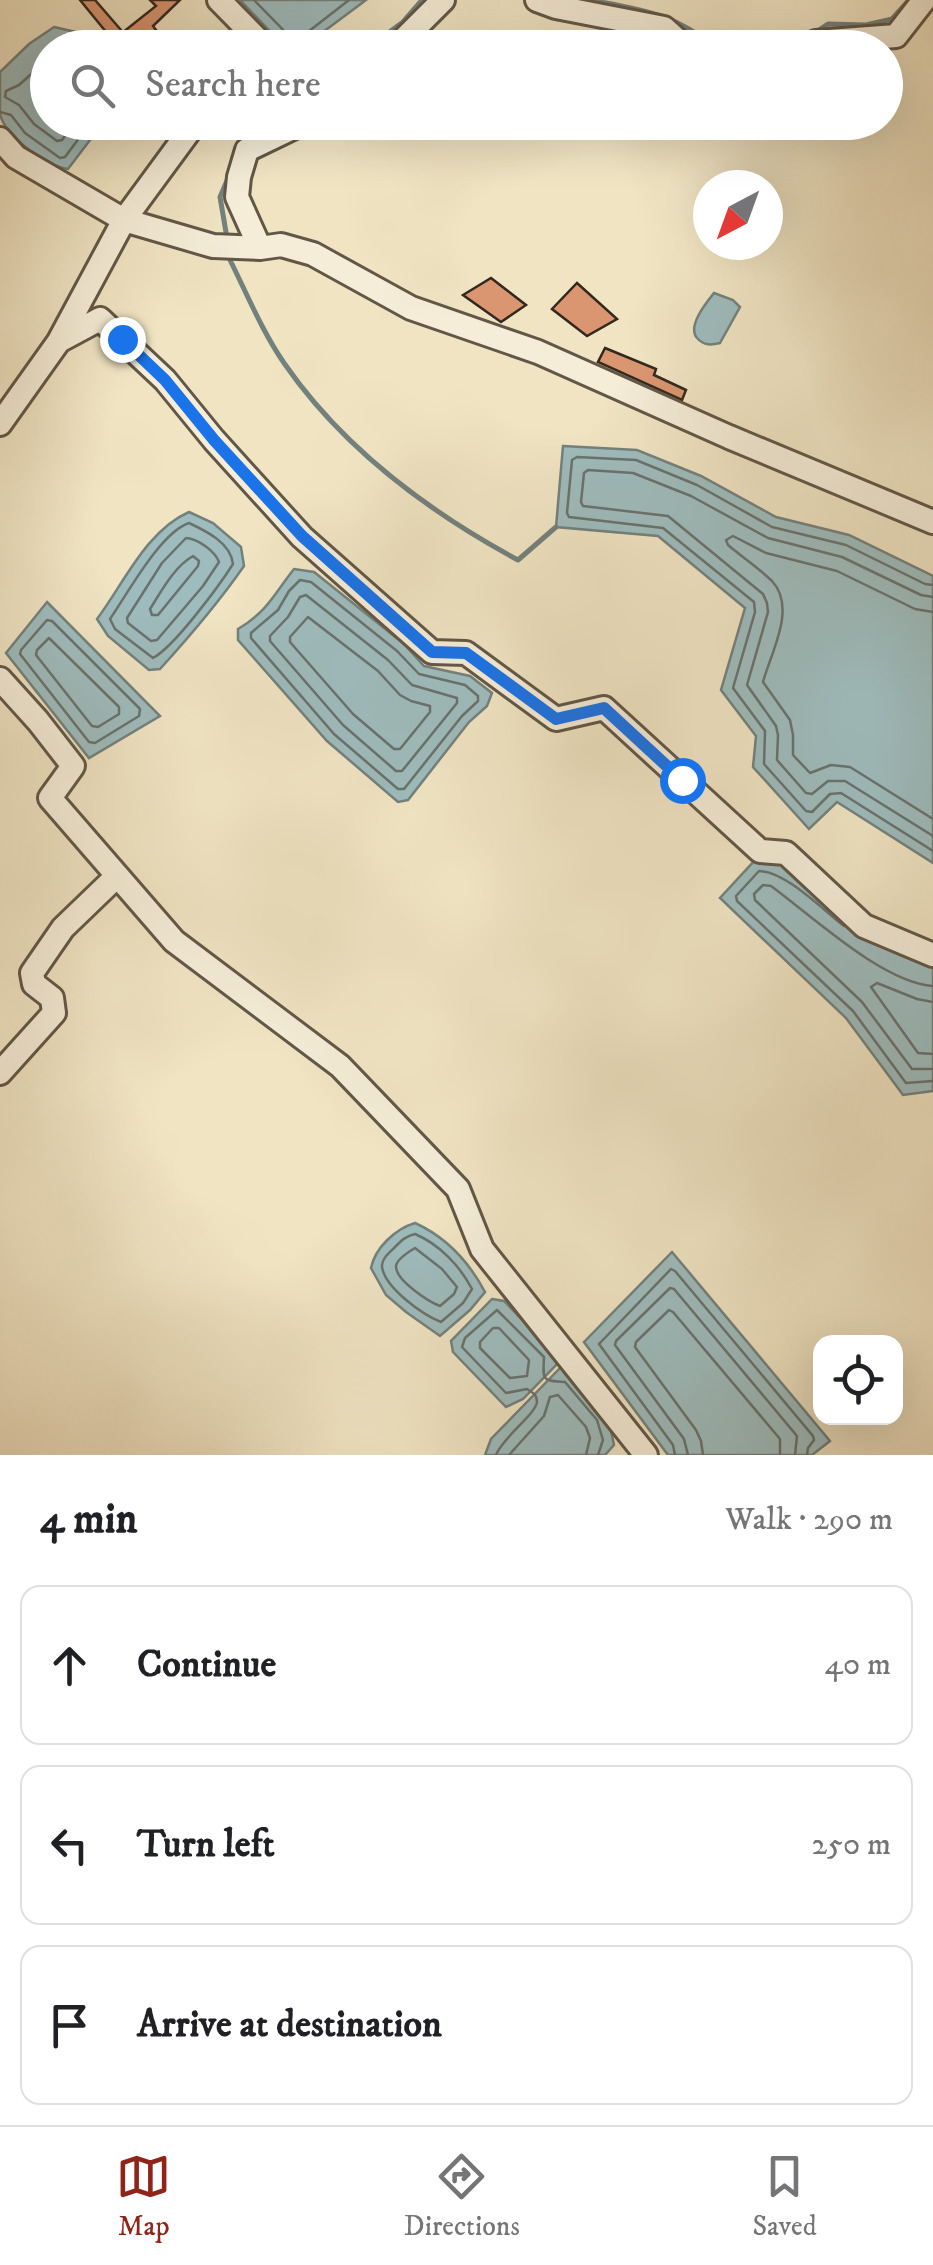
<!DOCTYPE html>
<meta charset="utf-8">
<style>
:root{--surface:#fff;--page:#f6f6f6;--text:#202124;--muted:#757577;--line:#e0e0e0;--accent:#8f2418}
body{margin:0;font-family:"IM FELL DW Pica",serif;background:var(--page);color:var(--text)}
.controls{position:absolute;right:30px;bottom:30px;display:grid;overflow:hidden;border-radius:20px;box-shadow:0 10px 40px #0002}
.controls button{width:90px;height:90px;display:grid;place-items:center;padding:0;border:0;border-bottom:2px solid var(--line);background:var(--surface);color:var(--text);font:50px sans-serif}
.compass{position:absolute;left:693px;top:170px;width:90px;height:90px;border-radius:50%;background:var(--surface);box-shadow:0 10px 40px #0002;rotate:221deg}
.stop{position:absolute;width:30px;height:30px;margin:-22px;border:8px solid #1a73e8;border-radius:50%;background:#fff}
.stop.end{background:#1a73e8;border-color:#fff;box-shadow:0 2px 10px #0008}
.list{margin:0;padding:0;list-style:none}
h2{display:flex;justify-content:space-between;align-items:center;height:130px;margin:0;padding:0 40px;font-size:42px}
h2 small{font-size:32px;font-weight:400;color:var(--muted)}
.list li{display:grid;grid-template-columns:65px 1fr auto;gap:30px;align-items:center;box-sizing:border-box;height:160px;margin:0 20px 20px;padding:0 20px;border:2px solid var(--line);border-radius:20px}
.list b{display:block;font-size:38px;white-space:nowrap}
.list em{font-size:32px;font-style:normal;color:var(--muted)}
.icon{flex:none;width:55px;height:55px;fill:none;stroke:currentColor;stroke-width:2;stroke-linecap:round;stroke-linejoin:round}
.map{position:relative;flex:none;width:933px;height:1455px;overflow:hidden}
.search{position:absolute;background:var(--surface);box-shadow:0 10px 40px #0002;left:30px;right:30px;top:30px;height:110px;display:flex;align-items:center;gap:25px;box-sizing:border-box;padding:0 35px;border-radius:55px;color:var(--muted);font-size:38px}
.sheet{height:670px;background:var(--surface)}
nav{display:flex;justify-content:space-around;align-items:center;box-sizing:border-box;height:140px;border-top:2px solid var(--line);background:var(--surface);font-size:28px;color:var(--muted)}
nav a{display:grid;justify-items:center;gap:5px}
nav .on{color:var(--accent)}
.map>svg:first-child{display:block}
.water{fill:#9ebcbd;stroke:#73817d;stroke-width:2.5}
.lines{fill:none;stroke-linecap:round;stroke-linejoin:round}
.shore{stroke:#68726e;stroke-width:2.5}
.stream{stroke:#73817d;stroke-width:5}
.building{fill:#da9671;stroke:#33281e;stroke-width:2.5}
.minor-casing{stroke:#625747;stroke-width:28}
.minor{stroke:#f5edd8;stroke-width:22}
.route{stroke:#1a73e8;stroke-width:12}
</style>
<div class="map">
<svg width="933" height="1455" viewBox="0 0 933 1455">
<rect width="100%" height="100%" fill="#f0e4c3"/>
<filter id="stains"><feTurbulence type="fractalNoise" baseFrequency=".002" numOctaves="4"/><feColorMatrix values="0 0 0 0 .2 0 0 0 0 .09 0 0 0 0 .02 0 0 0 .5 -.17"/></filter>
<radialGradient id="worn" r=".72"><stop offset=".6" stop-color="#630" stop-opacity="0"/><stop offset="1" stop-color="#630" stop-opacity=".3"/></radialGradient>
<path class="water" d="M240 0H366L303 47 286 48Z
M54 27 80 33 97 47 48 48V122L103 123 68 169C47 167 5 136 0 114 0 101 0 85 0 72L29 44Z
M714 293 733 300 740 307 720 343C712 345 704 346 697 338 687 326 706 303 714 293Z
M563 446 637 450 701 476 776 517 849 535 933 576V863L837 802 809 829 753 767 756 736 721 690 745 608 658 536 556 527Z
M189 512 213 523 241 547 244 566C219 602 190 636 160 669L149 670 108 636 97 619C124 583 146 531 189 512Z
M294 569 314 572 404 644 424 666 470 676 492 693 487 706 469 722 408 800 398 802 327 741 238 640V629C268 611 274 594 294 569Z
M47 602 160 716 89 758 6 653Z
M757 858 782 865 885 945 933 965V1091L903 1095 846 1018 720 898Z
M415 1223C446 1237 469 1262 485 1292L470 1310 440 1336 406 1312 386 1295 371 1268C375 1248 395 1229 415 1223Z
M672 1252 830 1441 812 1455H668L584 1342Z
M492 1299 504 1301 561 1360 523 1399 506 1407 453 1352 451 1341Z
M561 1367 610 1426 614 1445 605 1455H485L491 1439Z"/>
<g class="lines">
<path class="shore" d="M254 0 295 42 349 0
M48 59 19 85 6 91 5 97 19 105 34 124 57 141 62 140 75 122
M0 112 11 115 25 133 60 158 65 157 91 122
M189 523C206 531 231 543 233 564 219 586 174 647 153 658L115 629 110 619C128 593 160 533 189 523Z
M186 538C198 539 215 551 219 562L203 586 157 640 151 641 128 623 127 618 162 563Z
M193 556 199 561 198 566 158 615H152L150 609C162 590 174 567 193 556Z
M300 580 311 582 397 651 419 674 465 685 478 696V701L462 716 404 789H398L334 734 251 638V633L278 610 289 591Z
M933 585 925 584 846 545 772 527 697 485 636 460 577 457 572 460 567 513 569 517 663 528 754 602 755 612 733 688 765 731 764 764 806 811 812 812 830 794 841 793 933 851
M306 595 388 660 412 685 457 698V703L402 771H396L343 725 270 641V636L288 617 300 597Z
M933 597 921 595 842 557 768 538 691 496 633 473 588 470 584 473 581 502 583 506 668 516 763 594 767 603 768 612 747 685 776 726 778 735 777 760 806 793 812 794 828 781H845L933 836
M933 612 915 609 837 571 766 553 733 536 726 540 728 545C742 557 759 568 772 581 797 608 771 652 763 682L790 720 793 735V755L810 773 831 765 850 767 933 819
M308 617 378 671 400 695 411 701 430 706V712L400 749H394L353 714 290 642V637Z
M47 620 52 621 140 709 139 716 95 743 89 742 20 654 21 650Z
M49 638 119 707V714L98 727 92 726 36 655 37 650Z
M844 926C822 909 785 871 759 871L736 896 737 901 853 1011 906 1083 933 1081
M933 986C883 983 812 916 771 886L763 885 754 894 755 900 862 1002 912 1069H933
M933 1002 917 999 877 983 871 987 918 1053 933 1054
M415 1234C439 1244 460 1266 472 1289L463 1303 441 1322C423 1315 385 1288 382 1267 381 1259 390 1252 395 1247 402 1240 406 1236 415 1234Z
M415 1248 442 1269 457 1287 454 1294 440 1306C429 1302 395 1280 396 1266 397 1259 410 1251 415 1248Z
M493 1328H499L529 1360 527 1376 510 1378 480 1348V1342Z
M496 1455C502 1438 536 1414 537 1402 537 1394 533 1393 527 1389L506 1393 462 1347 465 1338 497 1310 544 1357C543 1380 541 1381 565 1382L597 1420 603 1440 598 1455
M509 1455 544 1416 550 1397 558 1395 586 1427 590 1438 586 1455
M675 1455 673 1445 599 1344 671 1269 675 1271 813 1436 814 1440 808 1448 807 1455
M688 1455 684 1439 615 1345 616 1341 670 1288 674 1289 797 1436 795 1455
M703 1455 701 1441 696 1430 635 1347 636 1342 669 1310 673 1312 780 1439V1455"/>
<path class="stream" d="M590 0C642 10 674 13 716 48
M813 34 828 24 866 25 892 19 909 0
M368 48 403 22 422 0
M246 139 267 122
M227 238 220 197 229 176
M229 253 230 260C247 294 262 331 284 363 342 447 429 512 518 560L556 527"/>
</g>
<path class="building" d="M80 0H95L121 30 111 38Z
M150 0H180L153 26 156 30 134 48 122 33 156 6Z
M491 278 526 305 501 322 463 295Z
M577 283 617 319 587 336 552 309Z
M605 348 656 369 654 375 686 390 682 400 598 362Z"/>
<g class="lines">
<defs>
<path id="minor" d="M219 0 266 48
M537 0 556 7 664 28 686 48
M395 48 443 0
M811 48 816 42 896 36 924 0
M196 122 124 220 59 341 100 319 165 380 214 440 302 537 432 652 466 653 556 719 604 708 760 851 786 853 864 926 933 955
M0 139 16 157 124 220 213 246 260 248 281 245 313 254 411 308 538 352 729 437 933 522
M260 248 237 197 239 177 247 150 305 122
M0 424 59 341
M0 679 38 721 73 766 50 798 174 941 340 1066 458 1189 482 1249 646 1455
M0 1073 54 1013 52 998 34 984 32 973 63 928 117 876"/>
</defs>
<use href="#minor" class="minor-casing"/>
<use href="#minor" class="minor"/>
</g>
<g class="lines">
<path class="route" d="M122 339 165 380 214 440 302 536 432 652 466 653 556 719 604 708 682 780"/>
</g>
<rect width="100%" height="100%" filter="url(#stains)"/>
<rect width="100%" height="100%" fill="url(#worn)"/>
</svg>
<div class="controls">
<button><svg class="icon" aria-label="locate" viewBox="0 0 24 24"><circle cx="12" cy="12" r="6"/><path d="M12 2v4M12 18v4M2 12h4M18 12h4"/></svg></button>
</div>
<svg class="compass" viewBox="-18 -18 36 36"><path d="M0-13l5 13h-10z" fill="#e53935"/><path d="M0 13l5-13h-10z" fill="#757577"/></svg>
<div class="stop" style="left:682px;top:780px"></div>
<div class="stop end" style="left:122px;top:339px"></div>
<div class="search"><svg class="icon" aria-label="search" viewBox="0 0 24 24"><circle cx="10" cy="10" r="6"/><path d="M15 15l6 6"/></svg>Search here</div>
</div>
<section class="sheet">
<h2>4 min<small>Walk · 290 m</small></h2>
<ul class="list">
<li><svg class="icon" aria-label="ahead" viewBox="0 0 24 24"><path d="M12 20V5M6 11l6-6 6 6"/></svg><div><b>Continue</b></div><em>40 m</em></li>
<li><svg class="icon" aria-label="left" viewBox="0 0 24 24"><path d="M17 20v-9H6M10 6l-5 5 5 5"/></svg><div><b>Turn left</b></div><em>250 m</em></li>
<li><svg class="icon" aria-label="arrive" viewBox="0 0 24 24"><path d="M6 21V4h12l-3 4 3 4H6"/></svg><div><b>Arrive at destination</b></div></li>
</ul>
</section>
<nav>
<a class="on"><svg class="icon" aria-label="map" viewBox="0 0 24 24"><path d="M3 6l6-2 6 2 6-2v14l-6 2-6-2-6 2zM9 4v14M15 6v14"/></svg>Map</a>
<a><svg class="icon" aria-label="directions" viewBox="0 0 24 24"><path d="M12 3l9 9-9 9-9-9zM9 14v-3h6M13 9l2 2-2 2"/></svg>Directions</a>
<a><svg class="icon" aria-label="saved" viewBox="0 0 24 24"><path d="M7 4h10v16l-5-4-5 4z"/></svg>Saved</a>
</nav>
